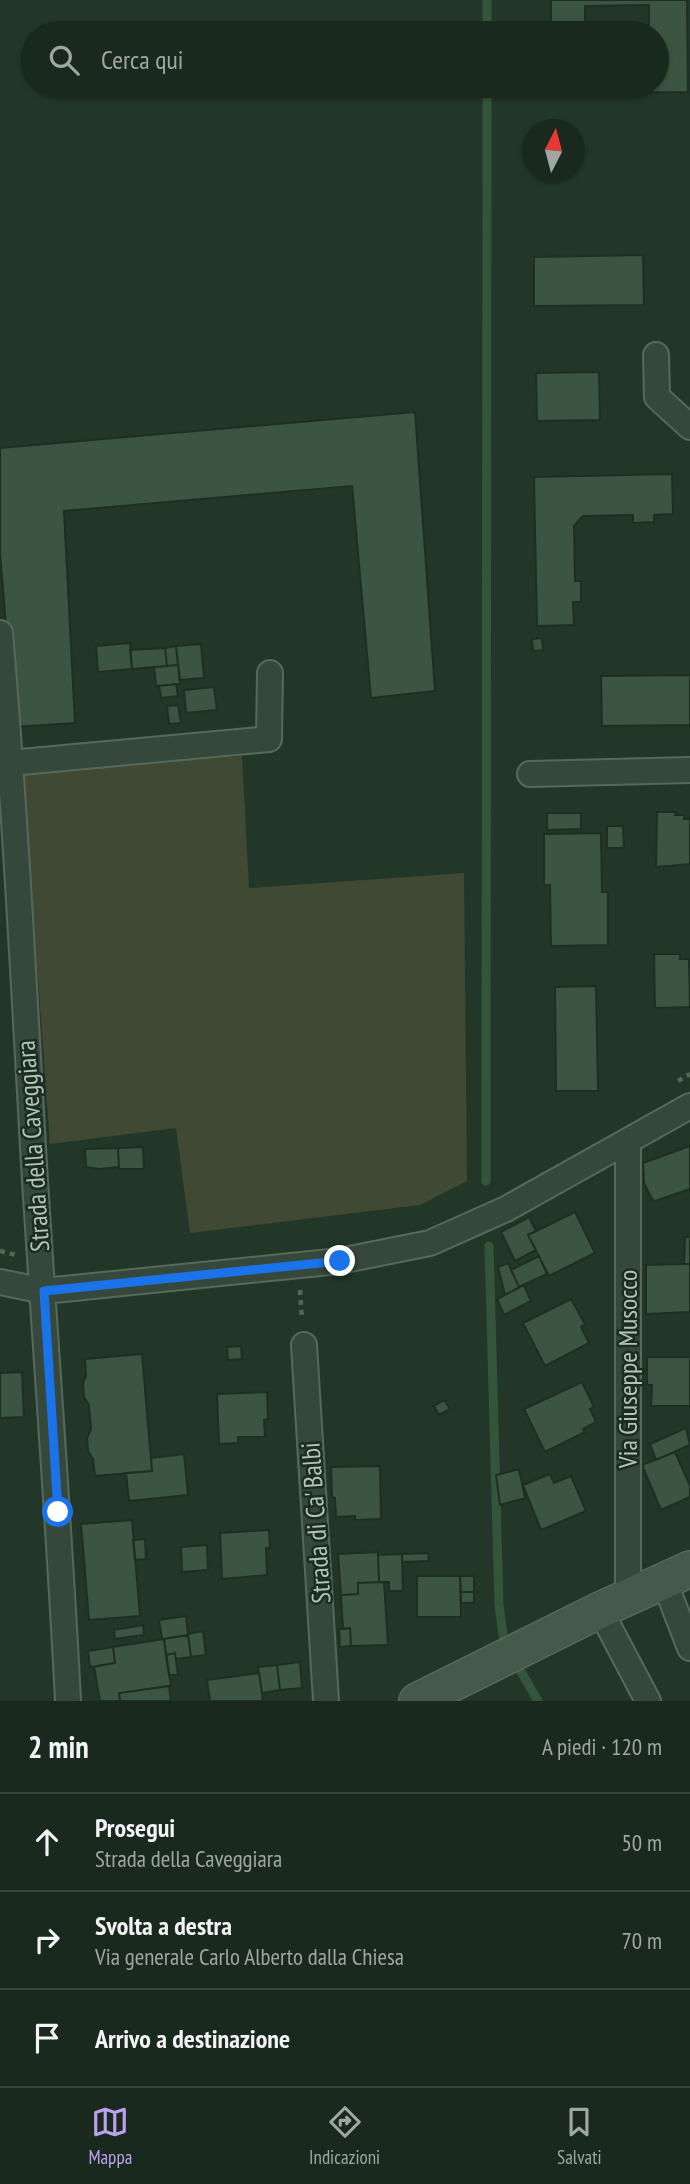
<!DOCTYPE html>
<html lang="it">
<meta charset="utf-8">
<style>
:root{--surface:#1a291e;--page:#233127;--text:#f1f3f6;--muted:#9fa6a4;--line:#38453c;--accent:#bca0f2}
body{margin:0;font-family:"PT Sans Narrow",sans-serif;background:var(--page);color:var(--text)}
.compass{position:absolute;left:522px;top:119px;width:63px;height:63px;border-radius:50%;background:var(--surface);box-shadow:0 2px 5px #0004;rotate:6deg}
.stop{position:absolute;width:21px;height:21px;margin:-16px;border:5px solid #1a73e8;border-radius:50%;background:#fff}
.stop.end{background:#1a73e8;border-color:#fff;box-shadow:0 2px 7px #0008}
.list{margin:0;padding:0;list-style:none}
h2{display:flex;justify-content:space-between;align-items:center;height:91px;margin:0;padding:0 28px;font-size:30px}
h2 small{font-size:23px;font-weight:400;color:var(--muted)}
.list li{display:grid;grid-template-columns:46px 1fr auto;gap:21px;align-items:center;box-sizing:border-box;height:98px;padding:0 28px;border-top:2px solid var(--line)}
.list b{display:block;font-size:26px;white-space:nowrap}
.list p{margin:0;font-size:23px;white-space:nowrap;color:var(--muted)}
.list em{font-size:23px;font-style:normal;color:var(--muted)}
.icon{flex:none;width:38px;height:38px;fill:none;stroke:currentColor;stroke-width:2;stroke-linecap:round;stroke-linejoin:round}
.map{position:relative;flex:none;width:690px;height:1701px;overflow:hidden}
.search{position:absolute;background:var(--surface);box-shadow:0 2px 5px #0004;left:21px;right:21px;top:21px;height:77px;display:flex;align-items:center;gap:18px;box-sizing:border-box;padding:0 24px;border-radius:38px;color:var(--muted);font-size:26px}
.sheet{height:385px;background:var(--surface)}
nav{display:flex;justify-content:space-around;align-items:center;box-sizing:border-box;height:98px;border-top:2px solid var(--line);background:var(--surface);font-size:19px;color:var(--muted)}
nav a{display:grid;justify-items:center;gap:4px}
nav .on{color:var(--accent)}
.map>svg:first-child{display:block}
.green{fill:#3f4933}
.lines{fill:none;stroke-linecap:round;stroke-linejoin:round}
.stream{stroke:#33563a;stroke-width:9}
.building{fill:#3c5542;stroke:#1e2f22;stroke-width:2}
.minor-casing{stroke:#57695b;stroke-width:28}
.secondary-casing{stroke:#57695b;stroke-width:38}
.path{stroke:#576654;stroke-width:4.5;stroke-dasharray:5 5;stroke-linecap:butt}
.minor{stroke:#36483b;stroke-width:24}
.secondary{stroke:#455a4b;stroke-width:35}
.route{stroke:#1a73e8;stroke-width:9}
.labels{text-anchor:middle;stroke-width:5;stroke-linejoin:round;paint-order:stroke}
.street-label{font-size:26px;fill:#b1c4b6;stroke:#1c2c20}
</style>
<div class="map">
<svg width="690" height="1701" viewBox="0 0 690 1701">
<rect width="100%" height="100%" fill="#233728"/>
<path class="green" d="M242 756 249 888 464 873 467 1181 420 1205 190 1233 176 1128 50 1144 23 772Z"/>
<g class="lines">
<path class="stream" d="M487 0V33
M486 1181 487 86
M489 1246 499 1605 504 1642
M520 1670 538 1701"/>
</g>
<path class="building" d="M551 0H687L688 92 551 93V86H657V33H649V5L585 6V33H551Z
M643 255 644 305 534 306V257Z
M599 372 600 420 537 421 536 373Z
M415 412 435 691 371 698 352 486 64 511 75 723 14 727 0 552V448Z
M672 474 673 514 654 515V522L633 523V515L583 516 574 526 575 581H581V602H573L574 625 537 626 534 477Z
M542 638 543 650 533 651 532 639Z
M130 643 132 669 98 672 96 646Z
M201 644 204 678 180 680 176 646Z
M176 646 178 665 167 666 165 648Z
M165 648 167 666 132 669 130 650Z
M178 665 180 684 156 686 154 667Z
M690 675V725L602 726 601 676Z
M176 684 178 696 161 698 159 686Z
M214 687 217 710 186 713 184 690Z
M178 705 181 723 169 724 167 706Z
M657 812H676L675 815H684V819H690V864L656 867Z
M547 813H581V829L547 830Z
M607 826H623L624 848H607Z
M601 833 602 892H608V945L551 946 550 885H544V834Z
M654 954H680V959H689L690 1007 655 1008Z
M596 986 598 1091H556L555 987Z
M690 1146V1189L655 1201 652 1199 644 1183 643 1163Z
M143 1147 144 1169H119L118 1148Z
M118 1148 119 1167 99 1169 86 1167 85 1149Z
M575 1212 595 1253 549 1276 528 1235Z
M529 1217 536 1231 528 1235 536 1250 515 1261 501 1232Z
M685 1237H690V1264H684Z
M539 1256 547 1274 519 1287 511 1270Z
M508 1263 519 1287 505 1295 498 1267Z
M684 1264H690V1312L646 1314V1265Z
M524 1285 531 1301 504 1315 497 1299Z
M571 1299 585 1324 581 1327 589 1343 545 1366 523 1323Z
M241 1346 242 1359 228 1360 227 1347Z
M142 1354 152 1471 95 1476 93 1459 88 1451 87 1438 91 1429 89 1405 84 1397 83 1384 86 1375 85 1359Z
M647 1357H690V1406H651L652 1385H647Z
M22 1372 24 1417 0 1418V1373Z
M582 1382 594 1407 590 1409 596 1422 583 1429 585 1432 545 1452 524 1409Z
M267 1392 268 1419 264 1420 265 1437H238V1443L219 1444 217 1394Z
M444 1400 450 1409 439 1415 434 1406Z
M686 1428 690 1445 656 1460 650 1444Z
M675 1452 690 1486V1497L661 1510 642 1465Z
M184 1454 188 1495 129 1501 126 1473 152 1471 151 1458Z
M380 1466 381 1519 355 1520V1516L336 1517 335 1498 332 1497 331 1467Z
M519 1469 525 1498 500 1505 496 1475Z
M550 1474 554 1483 571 1476 586 1511 541 1530 523 1485Z
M132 1520 140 1616 89 1620 81 1524Z
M269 1530 270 1548H266L267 1575 222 1579 220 1533Z
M145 1539 146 1559 135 1560 133 1540Z
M207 1545 208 1570 182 1572 181 1547Z
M378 1552 379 1582 358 1583V1594L341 1595 338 1554Z
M428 1553 429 1561 402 1562V1554Z
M402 1554 403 1591H389V1582H379L378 1555Z
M417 1576H460L461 1617H417Z
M460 1576H474V1592H461Z
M384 1582 388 1645 351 1646 350 1628 343 1629 341 1595 358 1594V1583Z
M461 1592H474V1603H461Z
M186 1616 188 1635 162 1639 159 1620Z
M143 1625 144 1635 115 1639 114 1630Z
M350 1628 351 1646 340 1647 339 1629Z
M203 1631 206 1655 191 1657 188 1634Z
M188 1635 191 1657 176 1659 175 1653 166 1655 164 1639Z
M164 1639 171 1686 119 1693 120 1701H100L94 1667 115 1663 113 1647Z
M113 1647 115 1663 90 1667 88 1651Z
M175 1653 178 1675H169L166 1655Z
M300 1662 302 1688 280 1690 277 1665Z
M277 1665 280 1690 262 1693 258 1667Z
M259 1673 263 1701H210L207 1680Z
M169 1686 171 1701H120L119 1693Z"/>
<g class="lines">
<defs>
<path id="minor" d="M656 355 657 397 690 427
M0 633C15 810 24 987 34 1165 45 1343 59 1522 68 1701
M10 763 269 739 270 673
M530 774 690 770
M0 1282 44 1291 340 1261 430 1243 506 1209 690 1106
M304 1345 326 1701
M664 1581 690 1648
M628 1597V1141
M600 1610 648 1701"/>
<path id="secondary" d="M417 1701 600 1610 690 1569"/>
</defs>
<use href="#minor" class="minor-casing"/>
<use href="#secondary" class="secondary-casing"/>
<path class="path" d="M678 1081 690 1074
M0 1251 16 1255
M300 1290 302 1320"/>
<use href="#minor" class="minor"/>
<use href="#secondary" class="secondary"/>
</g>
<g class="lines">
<path class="route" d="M58 1512 44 1291 340 1261"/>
</g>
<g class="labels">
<g class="street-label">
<text transform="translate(33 1146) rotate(-94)" y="9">Strada della Caveggiara</text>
<text transform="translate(628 1369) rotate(-90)" y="9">Via Giuseppe Musocco</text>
<text transform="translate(316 1523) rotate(-94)" y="9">Strada di Ca' Balbi</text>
</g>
</g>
</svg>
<svg class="compass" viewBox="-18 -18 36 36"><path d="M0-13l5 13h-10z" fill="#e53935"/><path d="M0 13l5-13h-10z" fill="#9fa6a4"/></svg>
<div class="stop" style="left:58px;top:1512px"></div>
<div class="stop end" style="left:340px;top:1261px"></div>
<div class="search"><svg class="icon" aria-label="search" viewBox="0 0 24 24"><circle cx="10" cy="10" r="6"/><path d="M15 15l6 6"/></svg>Cerca qui</div>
</div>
<section class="sheet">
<h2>2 min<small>A piedi · 120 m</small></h2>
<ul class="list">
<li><svg class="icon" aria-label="ahead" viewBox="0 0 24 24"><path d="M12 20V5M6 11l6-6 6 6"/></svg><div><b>Prosegui</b><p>Strada della Caveggiara</p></div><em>50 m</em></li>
<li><svg class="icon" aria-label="right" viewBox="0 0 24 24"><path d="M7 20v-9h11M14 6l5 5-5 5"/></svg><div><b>Svolta a destra</b><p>Via generale Carlo Alberto dalla Chiesa</p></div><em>70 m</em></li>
<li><svg class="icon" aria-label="arrive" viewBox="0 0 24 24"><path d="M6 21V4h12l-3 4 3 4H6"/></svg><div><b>Arrivo a destinazione</b></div></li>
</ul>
</section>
<nav>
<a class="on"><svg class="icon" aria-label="map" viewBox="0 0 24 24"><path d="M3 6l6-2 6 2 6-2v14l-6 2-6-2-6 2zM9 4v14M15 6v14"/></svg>Mappa</a>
<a><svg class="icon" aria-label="directions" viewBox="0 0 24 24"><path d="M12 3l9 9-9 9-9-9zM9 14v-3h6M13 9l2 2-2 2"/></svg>Indicazioni</a>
<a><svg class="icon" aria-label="saved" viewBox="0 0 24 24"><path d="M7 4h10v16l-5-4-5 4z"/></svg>Salvati</a>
</nav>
